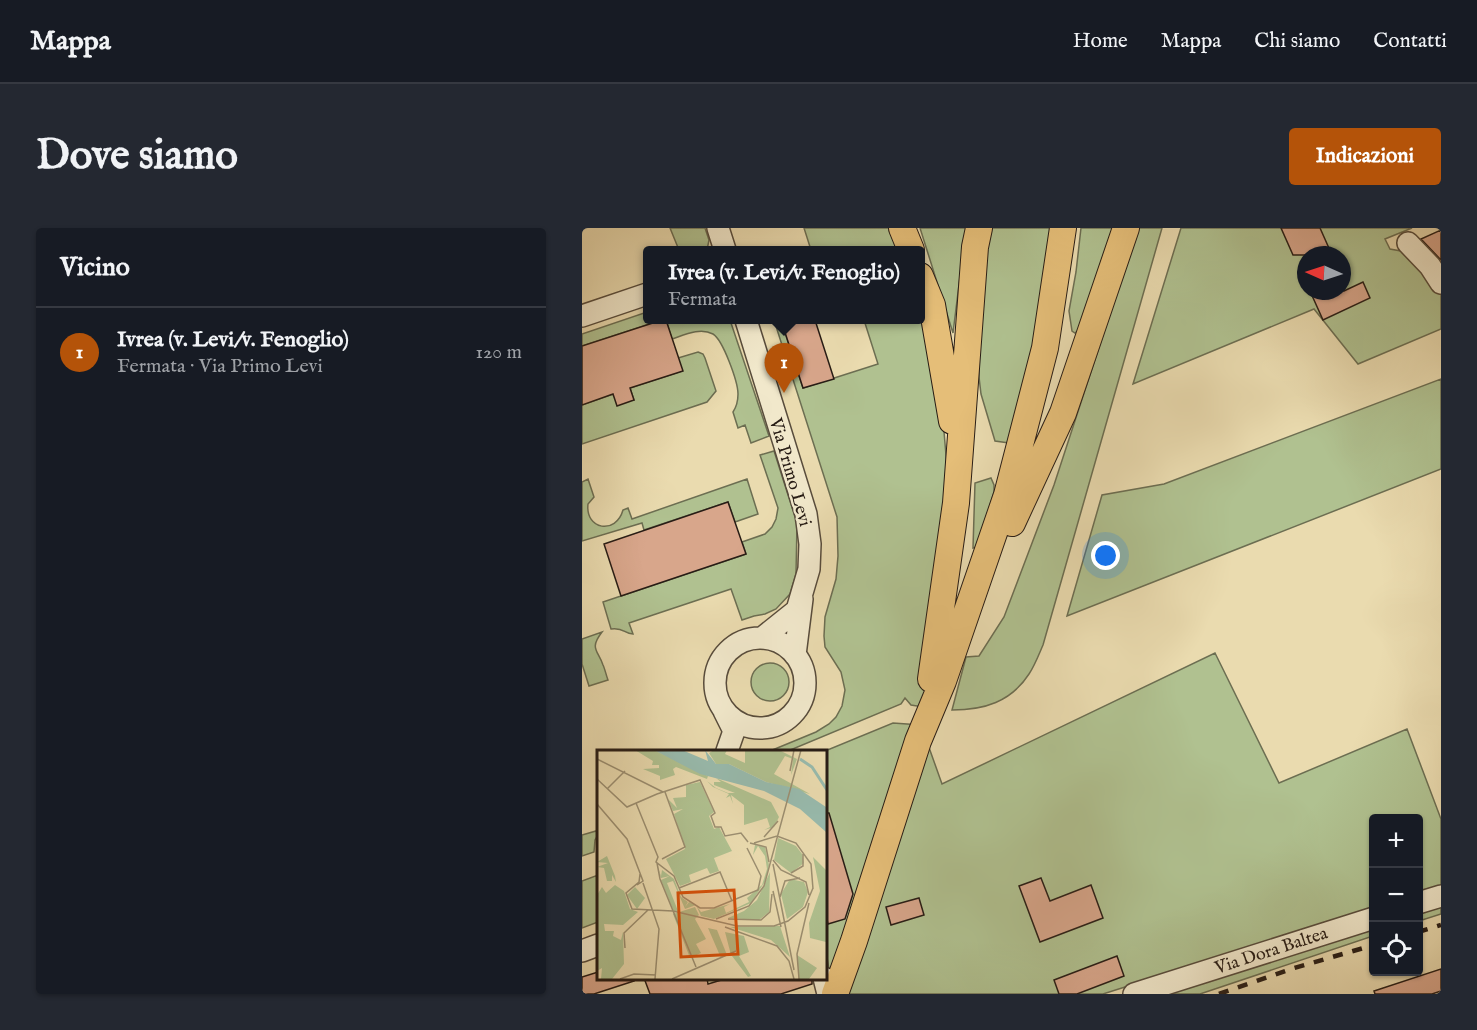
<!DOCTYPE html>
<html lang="it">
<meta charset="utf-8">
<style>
:root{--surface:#171b24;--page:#242831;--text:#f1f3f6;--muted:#9ea1a6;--line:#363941;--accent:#b45309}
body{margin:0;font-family:"IM FELL English",serif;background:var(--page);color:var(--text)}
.controls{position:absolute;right:18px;bottom:18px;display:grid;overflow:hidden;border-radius:6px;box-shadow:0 2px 4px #0004}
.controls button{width:54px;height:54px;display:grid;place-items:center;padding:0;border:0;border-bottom:2px solid var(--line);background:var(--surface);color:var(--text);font:30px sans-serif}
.compass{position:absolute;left:715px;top:18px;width:54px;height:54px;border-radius:50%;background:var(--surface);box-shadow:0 2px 4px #0004;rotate:273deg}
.you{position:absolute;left:524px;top:328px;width:21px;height:21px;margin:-15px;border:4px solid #fff;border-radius:50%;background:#1a73e8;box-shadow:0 0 0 9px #1a73e833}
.badge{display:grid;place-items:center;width:39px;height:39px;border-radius:50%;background:var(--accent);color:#fff;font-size:20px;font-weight:700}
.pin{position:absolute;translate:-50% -50px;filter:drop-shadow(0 2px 3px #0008)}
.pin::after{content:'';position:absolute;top:32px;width:21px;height:18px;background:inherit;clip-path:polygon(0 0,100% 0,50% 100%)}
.popup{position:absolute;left:61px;top:18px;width:282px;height:78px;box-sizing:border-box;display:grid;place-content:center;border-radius:6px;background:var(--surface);filter:drop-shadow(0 2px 4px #0005);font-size:20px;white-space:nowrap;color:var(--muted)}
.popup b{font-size:22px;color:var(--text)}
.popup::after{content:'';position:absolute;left:50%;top:100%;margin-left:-12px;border:12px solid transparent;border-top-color:var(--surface)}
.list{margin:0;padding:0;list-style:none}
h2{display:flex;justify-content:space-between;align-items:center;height:78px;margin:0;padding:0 24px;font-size:26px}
h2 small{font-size:20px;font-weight:400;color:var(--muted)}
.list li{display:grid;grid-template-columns:39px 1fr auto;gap:18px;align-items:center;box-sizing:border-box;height:90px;padding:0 24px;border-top:2px solid var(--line)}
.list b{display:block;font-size:22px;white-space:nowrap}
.list p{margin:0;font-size:20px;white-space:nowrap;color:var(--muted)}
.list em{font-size:20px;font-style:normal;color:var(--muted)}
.icon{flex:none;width:33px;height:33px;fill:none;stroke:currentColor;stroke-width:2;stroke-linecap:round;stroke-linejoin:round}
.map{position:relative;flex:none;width:859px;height:766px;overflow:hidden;border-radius:6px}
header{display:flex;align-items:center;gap:36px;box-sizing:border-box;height:84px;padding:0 30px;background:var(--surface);border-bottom:2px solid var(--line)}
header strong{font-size:28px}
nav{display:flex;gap:33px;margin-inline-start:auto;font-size:21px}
.intro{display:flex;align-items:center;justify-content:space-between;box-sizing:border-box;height:144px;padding:0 36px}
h1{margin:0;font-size:42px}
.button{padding:15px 27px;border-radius:6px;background:var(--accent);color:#fff;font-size:21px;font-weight:700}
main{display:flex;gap:36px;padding:0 36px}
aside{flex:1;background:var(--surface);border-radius:6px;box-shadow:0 2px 4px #0004}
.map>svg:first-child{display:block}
.green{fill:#b0c190;stroke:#6c6e52;stroke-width:1.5;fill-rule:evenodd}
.building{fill:#d8a68b;stroke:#271c15;stroke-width:1.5}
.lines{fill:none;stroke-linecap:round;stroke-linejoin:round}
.minor-casing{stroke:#584c3c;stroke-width:24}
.major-casing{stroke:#271c15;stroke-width:28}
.minor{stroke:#f1e8cb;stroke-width:21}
.major{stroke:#e5be78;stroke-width:26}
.rail{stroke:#271c15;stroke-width:4.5;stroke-dasharray:10 10;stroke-linecap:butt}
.labels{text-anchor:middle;stroke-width:4.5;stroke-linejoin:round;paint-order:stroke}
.street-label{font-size:18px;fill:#271c15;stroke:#f1e8cb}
.inset-river{fill:none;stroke:#98bbae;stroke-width:3}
.inset-road{fill:none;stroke:#9c8f71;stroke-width:1.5}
.view{fill:#d5530d;fill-opacity:0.15;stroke:#d5530d;stroke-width:3}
.inset-edge{fill:none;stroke:#271c15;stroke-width:3}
</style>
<header>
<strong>Mappa</strong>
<nav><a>Home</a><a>Mappa</a><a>Chi siamo</a><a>Contatti</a></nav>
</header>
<div class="intro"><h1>Dove siamo</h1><a class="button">Indicazioni</a></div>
<main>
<aside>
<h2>Vicino<small></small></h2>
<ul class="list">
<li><span class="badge">1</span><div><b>Ivrea (v. Levi/v. Fenoglio)</b><p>Fermata · Via Primo Levi</p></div><em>120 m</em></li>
</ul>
</aside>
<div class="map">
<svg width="859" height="766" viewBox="0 0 859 766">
<rect width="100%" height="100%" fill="#eadbaf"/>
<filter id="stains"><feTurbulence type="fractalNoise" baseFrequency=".00333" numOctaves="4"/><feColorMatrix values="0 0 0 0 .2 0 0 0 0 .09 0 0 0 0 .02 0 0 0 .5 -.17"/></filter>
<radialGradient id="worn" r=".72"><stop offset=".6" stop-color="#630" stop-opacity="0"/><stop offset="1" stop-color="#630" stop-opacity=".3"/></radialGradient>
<path class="green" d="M88 0H123L127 12 125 22H97Z
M222 0H311L319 22H229Z
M338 0H384L371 105Z
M406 0H473L434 216 413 213 399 166 397 149V103Z
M499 0H534L500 99 493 105 490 103 487 83 494 44Z
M556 0H580L461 417C457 426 453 437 447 446 429 474 402 482 370 482L384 429 397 428 422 389 472 257Z
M599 0H830L803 11 808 21 830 25 846 42 859 66V101L776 136 732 81 551 156ZM724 27H760V63H724Z
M339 77 359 168 366 251 348 451 341 479 329 477 323 470 319 476 206 523H188L234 504 247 496 254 489 260 478 263 462 259 444 243 419 242 408 243 389 254 351 256 328 255 289 192 92H199L221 160 296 136 282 92H338Z
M65 84V92H80L0 118V106Z
M84 92H148L187 208 169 215 163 197 156 200 151 184C155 178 156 173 156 166 156 154 141 112 131 106 118 99 102 107 90 111Z
M116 124 121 126 123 130 134 163 125 174 0 216V177L31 166 52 172 48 160 100 143 96 130Z
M859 151V241L485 388 520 267 582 256Z
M192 223 215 295 214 346 208 366 194 381 183 386 172 388 160 392 149 361 47 395 51 406C42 406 42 399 29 401L21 374 164 326 160 314 183 306 190 299 194 291 196 280 178 227Z
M409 250 412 257V264L395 319 391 320 393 255Z
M6 251 12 269 6 276C3 302 34 307 41 282L46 280 50 291 165 251 176 286 153 294 146 274 62 302 60 295 0 313V254Z
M20 404C7 421 16 422 21 437 23 441 24 447 26 452L7 458 0 436V411Z
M633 425 697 555 825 501 859 591V658L837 666 836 590H792L791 680 521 766H251L243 717V523L311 495 339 497 360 556Z
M169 454a19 19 0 1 1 38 0a19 19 0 1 1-38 0Z
M14 603 16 607 13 612 12 624 0 628V607Z
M16 647V694L0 700V653Z
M859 672V686L837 693 836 679Z
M791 694V708L618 766H571Z"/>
<path class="building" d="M699 0H738L750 27H711Z
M859 2V32L839 11Z
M781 54 788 70 741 92 728 63H762Z
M80 92H84L101 143 48 160 52 172 35 178 31 166 0 177V118Z
M199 92H233L252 151 221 160Z
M146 274 164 326 39 368 22 316Z
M243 585H247L271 666 263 691 246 696 243 684Z
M459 650 468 673 509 657 521 690 458 714 437 658Z
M337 670 342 687 309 697 304 679Z
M535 728 542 748 495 766H477L472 752Z
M859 741V763L850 766H793L792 763Z
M16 744V750H51L52 753 12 766H0V749Z
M62 750H125L126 756 146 750H230V756L199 766H68Z"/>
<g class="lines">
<defs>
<path id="minor" d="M136 0 143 22
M826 15 848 38 859 55
M0 88 65 66
M164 92 224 286 228 316 227 341 215 382 180 410
M133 455a45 45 0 1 1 90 0a45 45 0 1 1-90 0Z
M213 427 220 371
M142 483 152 503 145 523
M836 675 859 668
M0 723 16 717
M242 750 246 766
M552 766 792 690"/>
<path id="major" d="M320 0 329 22
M338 48 350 77 370 193
M430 295 481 185 544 0
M349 451 374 275 393 19 397 0
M253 766 272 713 336 513 361 453 425 267 463 120 481 0"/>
</defs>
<use href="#minor" class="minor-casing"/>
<use href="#major" class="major-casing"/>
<use href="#minor" class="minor"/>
<use href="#major" class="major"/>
<path class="rail" d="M836 704 859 697
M637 766 712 740 792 717"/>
</g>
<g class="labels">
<g class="street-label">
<text transform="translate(209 244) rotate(74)" y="6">Via Primo Levi</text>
<text transform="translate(689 722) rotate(-18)" y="6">Via Dora Baltea</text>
</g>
</g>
<g transform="translate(15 522)">
<rect width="230" height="230" fill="#eadbaf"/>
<path d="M38 0H57L111 26 110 29 79 17 76 19 78 25 63 30V26L46 19 62 18V15H55L56 11ZM117 0H130L128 4 148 13V0H182L200 9 194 25 196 9 188 6 177 24 213 44 169 32 132 14H119L112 3ZM119 28 174 52 182 67 177 77 167 80 173 77 170 68 147 75V55L134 45 136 54 133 46 129 48 132 44 116 37 110 31 119 38 131 43H138L117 35V32H124ZM103 32 117 62 112 66 117 79 122 77 135 101 117 108 122 121 113 124 110 118 92 125 94 132 83 136 69 109 88 99 77 64 86 59 76 61 71 49 80 58 76 48 89 47V35ZM181 88 199 96 205 104 207 113 194 123 177 110ZM158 95 168 97 172 115 169 130 154 153 117 169 104 166 99 155 88 159 76 131 70 133 81 161 77 162 64 130 73 126 64 128 60 115 64 126 65 120 77 129 84 147 91 152 88 157 92 152 99 155 104 162 133 154 127 157 129 163 152 152 150 148 165 135 170 119 168 106 161 96 156 105ZM10 106 18 126 19 132 15 125V131H10L7 118 0 117 11 113 0 112ZM216 107 229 120V192L213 188 212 173 223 141ZM173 122 172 162 162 170 131 168 147 161 160 150ZM193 129 207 132 211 142 206 157 190 169 184 144ZM18 135 27 141 33 159 41 162 26 175 7 174 8 181H17L16 186 24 190 26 182 27 214 15 229H4L5 218 0 221V145L5 137 9 143ZM38 137 48 148 40 159 30 145ZM98 157 102 165 98 169 109 189 99 194 104 203 93 208 76 164ZM183 176 193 207 174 190 133 177ZM111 178 120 180 130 205 124 208ZM128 182 147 186 152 202 142 206 154 226 151 227 135 206 142 205 140 200 134 205ZM200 205 220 218 212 229H202Z" fill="#b0c190"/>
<path d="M57 0H85L111 11 108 0 119 14H132L169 32 202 39 229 57V82L203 59 167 41 103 24Z" fill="#98bbae"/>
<path class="inset-river" d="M203 9 215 17 230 40"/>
<path class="inset-road" d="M0 9 66 42M193 21 197 0M0 29 30 57 60 44M10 39 28 21M60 44 103 30 118 63 114 66 118 77H124L128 86 144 83 151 92M39 53 61 107 59 112 77 126 86 147 103 158H117L161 140 164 126 150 98M0 54 30 89 46 131 40 135M167 87 181 71M153 93 169 97 172 112M157 93 180 86 199 93 214 114 216 139M65 109 88 97 68 42M176 110 184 120 209 132 212 145M60 113 63 129 99 217M176 114 197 220M194 123 206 116V104M43 124 42 132 29 143 35 159 76 161 140 176H177L191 171 208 157 216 138M46 133 62 179 58 229M82 138 123 122 135 151M176 141 184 177M183 147 188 131 203 128M119 169 152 156 167 136 204 0M131 169 164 170 173 162 175 144M128 177 180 196 192 211 197 229M28 198 27 183 51 160M23 229 37 224 59 225M75 229 139 201M202 229 200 204 212 153"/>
<path class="view" d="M137 140 141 204 84 207 81 143Z"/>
<rect width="230" height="230" class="inset-edge"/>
</g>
<rect width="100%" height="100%" filter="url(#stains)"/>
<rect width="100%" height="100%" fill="url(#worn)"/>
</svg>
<div class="controls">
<button>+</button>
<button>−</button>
<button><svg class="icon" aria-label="locate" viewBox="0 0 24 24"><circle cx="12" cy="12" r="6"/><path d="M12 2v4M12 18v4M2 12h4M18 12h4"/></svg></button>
</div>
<svg class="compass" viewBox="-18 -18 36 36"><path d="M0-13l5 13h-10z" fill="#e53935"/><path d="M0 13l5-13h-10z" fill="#9ea1a6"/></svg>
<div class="you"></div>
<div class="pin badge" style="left:202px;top:165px">1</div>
<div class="popup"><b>Ivrea (v. Levi/v. Fenoglio)</b>Fermata</div>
</div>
</main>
